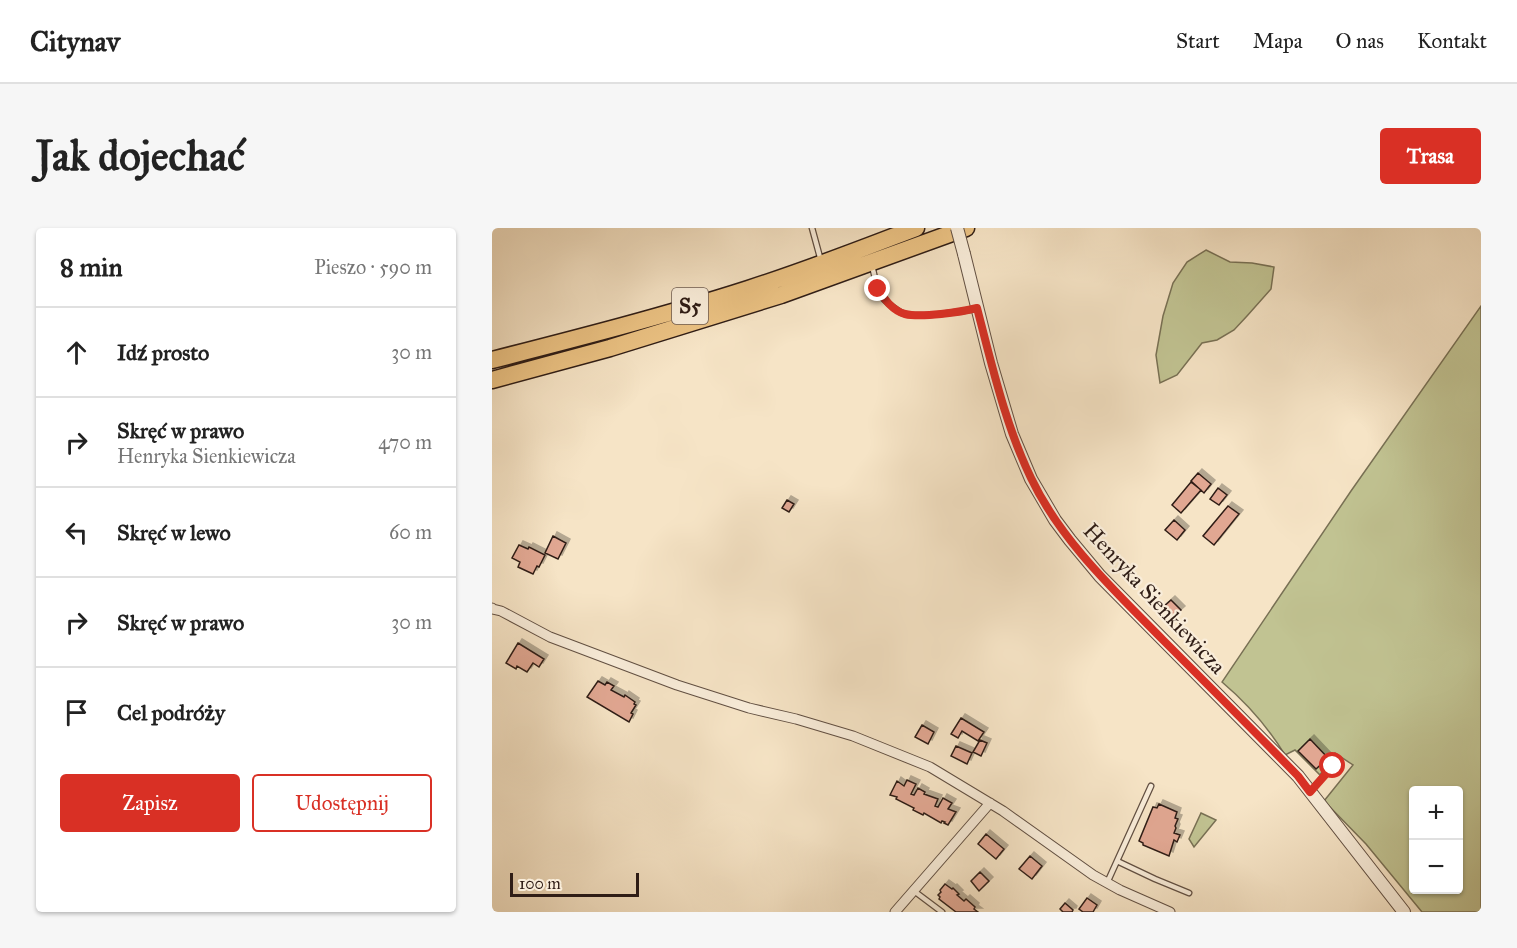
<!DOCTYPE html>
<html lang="pl">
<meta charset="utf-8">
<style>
:root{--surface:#fff;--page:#f6f6f6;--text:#222;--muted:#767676;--line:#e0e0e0;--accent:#d93025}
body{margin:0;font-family:"IM FELL Great Primer",serif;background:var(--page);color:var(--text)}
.controls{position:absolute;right:18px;bottom:18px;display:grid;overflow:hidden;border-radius:6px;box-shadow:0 2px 4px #0004}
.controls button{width:54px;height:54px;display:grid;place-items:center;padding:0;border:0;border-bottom:2px solid var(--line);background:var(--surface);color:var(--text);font:30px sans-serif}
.scale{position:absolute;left:18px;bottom:15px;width:129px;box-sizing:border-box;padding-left:6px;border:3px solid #2f1d16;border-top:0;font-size:16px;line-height:21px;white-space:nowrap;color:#2f1d16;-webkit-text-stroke:4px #f9edda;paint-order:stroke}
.stop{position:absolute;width:18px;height:18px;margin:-14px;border:4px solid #d93025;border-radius:50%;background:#fff}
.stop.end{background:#d93025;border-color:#fff;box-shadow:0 2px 6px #0008}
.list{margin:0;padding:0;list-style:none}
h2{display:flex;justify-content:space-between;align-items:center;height:78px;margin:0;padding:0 24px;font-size:26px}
h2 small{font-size:20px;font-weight:400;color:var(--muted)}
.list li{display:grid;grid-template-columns:39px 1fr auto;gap:18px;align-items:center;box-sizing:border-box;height:90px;padding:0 24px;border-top:2px solid var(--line)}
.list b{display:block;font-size:22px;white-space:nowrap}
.list p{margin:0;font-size:20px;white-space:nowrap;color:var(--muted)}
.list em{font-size:20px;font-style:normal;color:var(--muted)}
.actions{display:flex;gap:12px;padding:18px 24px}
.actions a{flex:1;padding:14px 0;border:2px solid var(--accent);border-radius:6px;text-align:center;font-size:21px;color:var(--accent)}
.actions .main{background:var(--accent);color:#fff}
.icon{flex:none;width:33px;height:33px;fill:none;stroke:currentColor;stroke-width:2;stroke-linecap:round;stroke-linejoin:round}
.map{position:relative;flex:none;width:989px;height:684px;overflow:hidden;border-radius:6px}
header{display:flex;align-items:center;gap:36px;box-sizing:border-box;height:84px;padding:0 30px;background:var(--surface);border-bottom:2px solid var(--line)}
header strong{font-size:28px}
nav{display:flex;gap:33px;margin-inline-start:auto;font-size:21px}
.intro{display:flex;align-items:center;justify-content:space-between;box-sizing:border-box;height:144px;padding:0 36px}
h1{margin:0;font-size:42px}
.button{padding:15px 27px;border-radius:6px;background:var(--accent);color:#fff;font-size:21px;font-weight:700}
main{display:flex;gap:36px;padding:0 36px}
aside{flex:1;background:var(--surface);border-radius:6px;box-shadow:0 2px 4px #0004}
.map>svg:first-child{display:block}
.green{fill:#c1c392;stroke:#787054;stroke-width:1.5;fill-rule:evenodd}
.building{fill:#e1a792;stroke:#2f1d16;stroke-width:1.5;filter:url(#shadow)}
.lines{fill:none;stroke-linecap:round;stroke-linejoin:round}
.service-casing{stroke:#614f42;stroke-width:7}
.minor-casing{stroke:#614f42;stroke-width:11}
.tertiary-casing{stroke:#614f42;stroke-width:14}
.motorway-casing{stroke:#2f1d16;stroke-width:19}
.service{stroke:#f9edda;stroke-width:4.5}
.minor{stroke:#f9edda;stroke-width:9}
.tertiary{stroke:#f9edda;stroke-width:12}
.motorway{stroke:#ebc283;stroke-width:16}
.tertiary-bridge-casing{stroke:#614f42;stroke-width:14;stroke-linecap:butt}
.tertiary-bridge{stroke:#f9edda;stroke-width:12}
.route{stroke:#d93025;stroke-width:8}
.labels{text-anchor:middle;stroke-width:4.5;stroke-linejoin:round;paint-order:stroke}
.shield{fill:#f9edda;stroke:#6c5b51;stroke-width:1.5}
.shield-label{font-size:21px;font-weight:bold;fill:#2f1d16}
.street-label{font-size:22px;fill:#2f1d16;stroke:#f9edda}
</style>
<header>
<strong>Citynav</strong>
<nav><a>Start</a><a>Mapa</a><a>O nas</a><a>Kontakt</a></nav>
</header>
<div class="intro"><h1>Jak dojechać</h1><a class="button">Trasa</a></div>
<main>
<aside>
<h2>8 min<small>Pieszo · 590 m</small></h2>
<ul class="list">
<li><svg class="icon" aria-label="ahead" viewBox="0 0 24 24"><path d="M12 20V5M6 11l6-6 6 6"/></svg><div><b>Idź prosto</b></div><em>30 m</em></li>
<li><svg class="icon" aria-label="right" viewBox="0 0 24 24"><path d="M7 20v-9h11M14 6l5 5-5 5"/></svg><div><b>Skręć w prawo</b><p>Henryka Sienkiewicza</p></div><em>470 m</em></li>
<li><svg class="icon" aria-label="left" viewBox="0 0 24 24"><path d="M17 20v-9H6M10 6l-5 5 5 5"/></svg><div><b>Skręć w lewo</b></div><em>60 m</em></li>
<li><svg class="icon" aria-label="right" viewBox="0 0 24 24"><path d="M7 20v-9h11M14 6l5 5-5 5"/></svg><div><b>Skręć w prawo</b></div><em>30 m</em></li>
<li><svg class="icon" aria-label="arrive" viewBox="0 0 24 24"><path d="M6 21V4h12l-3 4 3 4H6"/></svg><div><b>Cel podróży</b></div></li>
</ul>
<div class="actions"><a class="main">Zapisz</a><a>Udostępnij</a></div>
</aside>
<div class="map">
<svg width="989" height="684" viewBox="0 0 989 684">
<defs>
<filter id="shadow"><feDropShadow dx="4" dy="-4" stdDeviation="0" flood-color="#0004"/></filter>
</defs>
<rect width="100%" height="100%" fill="#f6e4c6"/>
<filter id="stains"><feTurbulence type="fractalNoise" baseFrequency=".00333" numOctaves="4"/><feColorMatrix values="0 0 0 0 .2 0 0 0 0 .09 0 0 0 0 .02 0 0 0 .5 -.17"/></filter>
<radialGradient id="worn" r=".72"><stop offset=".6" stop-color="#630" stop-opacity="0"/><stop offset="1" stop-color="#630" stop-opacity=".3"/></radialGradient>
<path class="green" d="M714 22 738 34 760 35 782 39 779 61 755 88 742 102 725 112 710 115 685 147 668 155 664 127 671 88 681 55 695 34Z
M989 78V684H930L874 616 832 573 861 537 843 525 828 547 803 522 793 527C776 499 756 476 730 454L859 263ZM922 562H966V662H922Z
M709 585 724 592 702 619 697 611Z"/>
<path class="building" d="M706 245 719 256 712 265 699 253Z
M699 254 709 262 689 285 680 277Z
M726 260 735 267 727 277 718 271Z
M295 272 302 276 297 284 290 280Z
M736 278 747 286 722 317 711 308Z
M682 292 693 302 685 312 673 302Z
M61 308 74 315 66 331 53 325Z
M27 317 36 321 37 319 53 327 47 339 45 338 41 346 26 339 28 334 20 330Z
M679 372 689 382 679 391 669 381Z
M26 415 52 431 47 439 41 435 35 444 25 438 24 441 14 435Z
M106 453 113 457 115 454 122 458 119 462 132 469 133 467 143 474 142 476 144 477 139 485 141 486 137 494 95 469Z
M469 490 492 504 486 513 470 503 466 510 459 506Z
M430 497 442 504 436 516 423 509Z
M818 511 836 530 824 541 806 523Z
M488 512 495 515 489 528 481 524Z
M464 518 480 525 475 536 459 528Z
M415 552 424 556 419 566 422 567 426 560 433 564 432 566 446 571 443 578 446 579 451 570 460 575 456 581 464 584 456 597 452 595 453 594 450 593 449 595 432 585 431 587 421 582 422 580 404 571 405 569 398 567 405 553 412 558Z
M667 576 685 584 683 590 686 591 683 598 684 600 682 605 688 607 685 614 682 612 677 628 651 617V615L647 613 661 579 665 580Z
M494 606 512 621 504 631 486 616Z
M538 628 550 638 540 651 527 641Z
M488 644 497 653 487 663 479 653Z
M453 656 460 661 461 660 467 666 465 667 472 673 474 671 483 679 482 681 486 684H464L447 671 448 669 446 667 449 664 448 662Z
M595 670 605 677 601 684H591L587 681Z
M573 675 581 682 580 684H571L568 681Z"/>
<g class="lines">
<defs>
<path id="service" d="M320 0 329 33
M380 38C383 48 384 60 390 69 394 74 406 84 413 86 428 90 467 84 483 81
M818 563 841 538
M625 633 663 651 697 665
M615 655 659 558
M422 663 450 684"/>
<path id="minor" d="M0 380 1 381 9 383 58 409 185 457 257 480 304 491 361 508 438 539 511 583 601 647 628 662 678 684
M403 684 498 575"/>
<path id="tertiary" d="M472 26 499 135 520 206 539 251 563 292 578 312 608 348 806 548 912 684"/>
<path id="motorway" d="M0 132C86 110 172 88 256 61 313 43 369 21 424 0
M0 152 118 120 289 67 474 0"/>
</defs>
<use href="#service" class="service-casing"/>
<use href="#minor" class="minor-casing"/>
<use href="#tertiary" class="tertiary-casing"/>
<use href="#motorway" class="motorway-casing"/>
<use href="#service" class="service"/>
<use href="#minor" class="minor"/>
<use href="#tertiary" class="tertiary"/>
<use href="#motorway" class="motorway"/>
<defs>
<path id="tertiary-bridge" d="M465 0 472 26"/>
</defs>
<use href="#tertiary-bridge" class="tertiary-bridge-casing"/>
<use href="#tertiary-bridge" class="tertiary-bridge"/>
</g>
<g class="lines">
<path class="route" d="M386 61C391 70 401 83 413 86 429 90 469 84 485 80 500 137 513 196 539 250 569 313 622 362 671 412 716 457 761 502 806 548L818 564 841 538"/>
</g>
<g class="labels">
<rect class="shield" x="180" y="60" width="36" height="36" rx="4.5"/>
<g class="shield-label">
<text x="198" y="85">S5</text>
</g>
<g class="street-label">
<text transform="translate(663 370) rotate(47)" y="8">Henryka Sienkiewicza</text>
</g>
</g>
<rect width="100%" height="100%" filter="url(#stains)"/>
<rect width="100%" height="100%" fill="url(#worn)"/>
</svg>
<div class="controls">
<button>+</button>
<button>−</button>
</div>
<div class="scale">100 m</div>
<div class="stop" style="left:841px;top:538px"></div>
<div class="stop end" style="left:386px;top:61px"></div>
</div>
</main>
